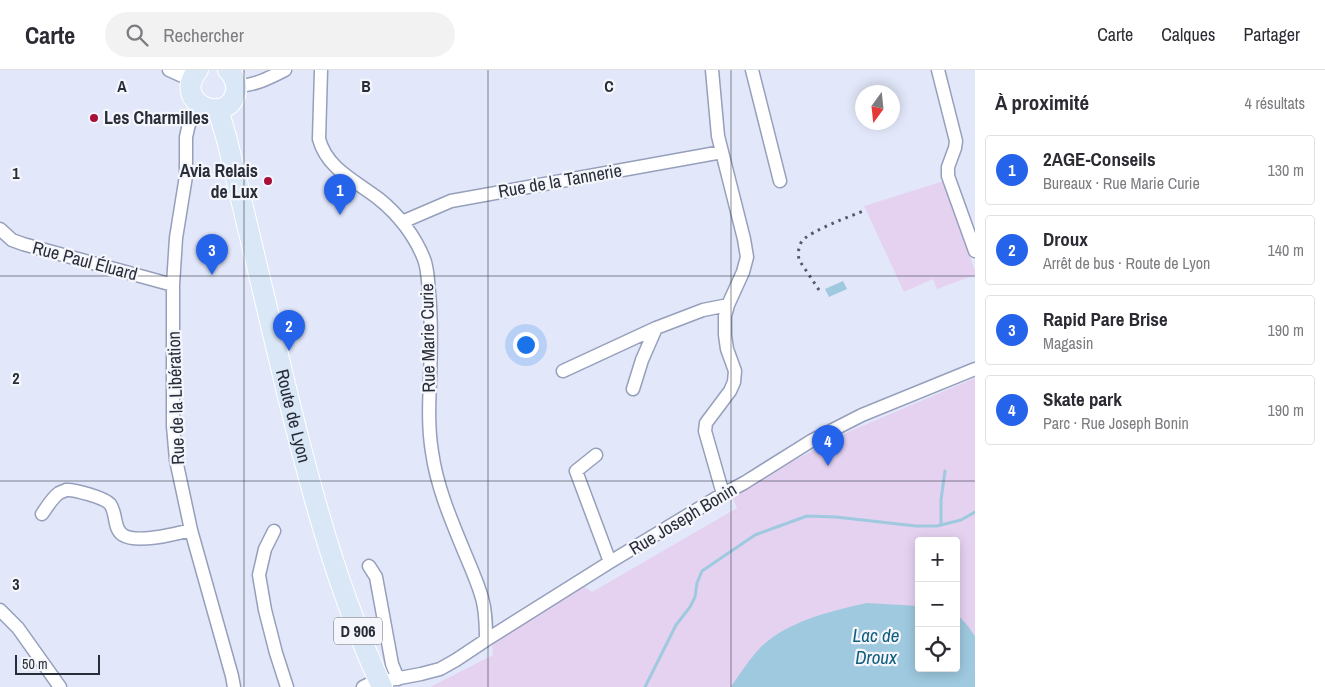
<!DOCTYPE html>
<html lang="fr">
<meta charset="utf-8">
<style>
:root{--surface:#fff;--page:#f2f2f3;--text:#2b2b33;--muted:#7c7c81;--line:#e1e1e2;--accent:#2563eb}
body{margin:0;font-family:"Archivo Narrow",sans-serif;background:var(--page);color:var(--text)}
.controls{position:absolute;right:15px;bottom:15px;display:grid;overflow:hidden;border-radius:5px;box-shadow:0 2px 12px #0003}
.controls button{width:45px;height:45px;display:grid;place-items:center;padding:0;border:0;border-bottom:1px solid var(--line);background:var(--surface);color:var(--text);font:25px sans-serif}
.compass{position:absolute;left:855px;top:15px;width:45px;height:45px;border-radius:50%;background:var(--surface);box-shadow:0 2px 12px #0003;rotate:195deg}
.scale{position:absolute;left:15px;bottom:12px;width:85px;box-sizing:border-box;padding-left:5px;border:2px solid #292d38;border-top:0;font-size:14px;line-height:18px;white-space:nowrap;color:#292d38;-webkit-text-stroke:4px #f4f6fc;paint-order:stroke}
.you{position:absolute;left:525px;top:274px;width:18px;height:18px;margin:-12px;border:4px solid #fff;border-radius:50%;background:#1a73e8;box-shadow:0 0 0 8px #1a73e833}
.badge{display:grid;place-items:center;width:32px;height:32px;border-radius:50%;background:var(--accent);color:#fff;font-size:16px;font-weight:700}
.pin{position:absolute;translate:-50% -41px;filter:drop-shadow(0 1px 2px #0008)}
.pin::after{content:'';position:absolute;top:26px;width:18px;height:15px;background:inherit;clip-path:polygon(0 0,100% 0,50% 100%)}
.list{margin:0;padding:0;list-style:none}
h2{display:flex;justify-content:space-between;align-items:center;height:65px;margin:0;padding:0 20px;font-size:21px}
h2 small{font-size:16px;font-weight:400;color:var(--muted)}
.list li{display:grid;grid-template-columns:32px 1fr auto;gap:15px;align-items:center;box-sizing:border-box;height:70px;margin:0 10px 10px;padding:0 10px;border:1px solid var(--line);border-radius:5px}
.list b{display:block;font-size:19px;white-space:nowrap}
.list p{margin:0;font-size:16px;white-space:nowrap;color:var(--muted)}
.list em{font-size:16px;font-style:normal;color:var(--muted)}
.icon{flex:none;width:28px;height:28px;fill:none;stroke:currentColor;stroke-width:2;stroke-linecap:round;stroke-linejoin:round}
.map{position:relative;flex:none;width:975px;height:617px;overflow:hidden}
header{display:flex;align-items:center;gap:30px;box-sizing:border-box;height:70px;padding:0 25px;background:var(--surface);border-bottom:1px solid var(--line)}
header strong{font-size:24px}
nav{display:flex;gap:28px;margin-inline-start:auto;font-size:18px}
.search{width:350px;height:45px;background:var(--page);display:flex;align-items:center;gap:12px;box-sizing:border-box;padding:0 18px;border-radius:28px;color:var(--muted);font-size:19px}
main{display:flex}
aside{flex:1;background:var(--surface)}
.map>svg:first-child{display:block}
.green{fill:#e5d2f1;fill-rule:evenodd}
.water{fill:#9ec9df}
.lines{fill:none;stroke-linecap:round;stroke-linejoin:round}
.stream{stroke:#9ec9df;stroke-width:3}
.minor-casing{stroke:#969fbb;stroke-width:15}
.primary-casing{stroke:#fff;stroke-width:22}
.minor{stroke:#fff;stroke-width:12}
.primary{stroke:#d9e7f7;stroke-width:20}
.rail{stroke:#565a67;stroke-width:3;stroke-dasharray:2.5 5;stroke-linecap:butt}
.grid{fill:none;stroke:#292d38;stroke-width:1;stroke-opacity:0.55}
.poi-dot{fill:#a70e38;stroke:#f4f6fc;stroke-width:2}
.labels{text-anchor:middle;stroke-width:4.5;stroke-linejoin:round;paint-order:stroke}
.shield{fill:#f4f6fc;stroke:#666973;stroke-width:1}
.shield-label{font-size:16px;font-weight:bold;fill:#292d38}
.poi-label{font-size:18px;font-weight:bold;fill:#292d38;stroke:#f4f6fc;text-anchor:start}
.street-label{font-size:18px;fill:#292d38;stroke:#f4f6fc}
.water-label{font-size:19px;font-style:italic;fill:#135f7e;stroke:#f4f6fc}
.grid-label{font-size:16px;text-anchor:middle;font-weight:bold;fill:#292d38;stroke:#f4f6fc;stroke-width:4.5;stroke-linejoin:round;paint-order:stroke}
</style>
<header>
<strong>Carte</strong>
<div class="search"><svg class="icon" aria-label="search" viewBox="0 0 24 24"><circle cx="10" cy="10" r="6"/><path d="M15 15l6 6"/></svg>Rechercher</div>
<nav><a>Carte</a><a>Calques</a><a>Partager</a></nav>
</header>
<main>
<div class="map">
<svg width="975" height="617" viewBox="0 0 975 617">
<rect width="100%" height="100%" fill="#e2e8fa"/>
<path class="green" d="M944 111 975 201V205L937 219 933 209 904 222 864 136Z
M975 308V617H430L493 585 492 574 584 516 592 522 737 438 731 424 848 362ZM919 471H956V598H919Z"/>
<path class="water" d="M843 211 847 219 829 227 825 219Z
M867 533 919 536V598H956V544L958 545 967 555 975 566V617H731C738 606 752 586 761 577 788 551 831 541 867 533Z"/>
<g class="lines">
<path class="stream" d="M941 455V430L945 401
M645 617 676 555 690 537 695 527 697 513 702 501 755 465 807 446 836 447 916 456H937L961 450 975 442"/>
<defs>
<path id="minor" d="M169 0 191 10
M321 0 319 69C327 99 356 111 379 129 398 144 415 166 424 189 428 199 428 212 429 223 432 251 431 281 430 310 429 334 428 358 432 382 437 418 452 452 466 486 472 500 478 514 482 528 486 542 486 556 486 570
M712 0 718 66 744 169 747 187 743 202 728 235 725 246V265L727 279 735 301 734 312 730 321 706 353 705 361 723 424
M752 0 780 111
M938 0 956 71 955 78 948 97V106L975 181
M236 16C254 16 269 8 285 0
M203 37 189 54 186 67V106L176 168 173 215V356L176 390 191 460 232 606 234 617
M402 152 451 131 722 82
M0 159 12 170 23 174 173 215
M563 301 656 258 703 240 728 235
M633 319 642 290 656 258
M596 385 576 401 610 492
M42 444C47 437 52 428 59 423 61 422 64 421 66 420 74 419 105 428 110 434 117 443 113 459 123 465 137 474 175 464 191 460
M274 461 265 479 259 505 265 540 276 583 287 617
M369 496 376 507 392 594 398 609
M0 540 18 558 60 617
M389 610 421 604 440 599 456 590 486 570 610 492 723 424 744 413 811 371 862 345 975 299
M363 617 369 614"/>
<g id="primary">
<path d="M198 0C170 33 229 58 236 21 237 13 234 6 228 0"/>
<path id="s1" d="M218 39 227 70C246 151 265 232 285 314 310 417 337 520 382 617"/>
</g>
</defs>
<use href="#minor" class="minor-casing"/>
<use href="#primary" class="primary-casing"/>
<use href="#minor" class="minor"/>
<use href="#primary" class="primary"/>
<path class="rail" d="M819 220 799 190C798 184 798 177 802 171 810 161 853 145 866 140"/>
</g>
<path class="grid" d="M244 0V617M488 0V617M731 0V617M0 206H975M0 411H975"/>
<g class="poi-dot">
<circle cx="94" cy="48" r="5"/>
<circle cx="268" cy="111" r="5"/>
</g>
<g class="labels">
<rect class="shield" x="334" y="547.5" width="48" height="27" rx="4"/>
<g class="shield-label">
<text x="358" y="567">D 906</text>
</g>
<g class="poi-label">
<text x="104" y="54">Les Charmilles</text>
<text x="258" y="107" text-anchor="end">Avia Relais<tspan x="258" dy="21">de Lux</tspan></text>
</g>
<g class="street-label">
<text transform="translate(560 111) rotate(-10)" y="6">Rue de la Tannerie</text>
<text transform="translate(85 191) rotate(15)" y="6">Rue Paul Éluard</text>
<text transform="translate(428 268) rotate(-91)" y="6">Rue Marie Curie</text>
<text transform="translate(176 328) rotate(-92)" y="6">Rue de la Libération</text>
<text dy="6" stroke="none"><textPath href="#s1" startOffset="316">Route de Lyon</textPath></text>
<text transform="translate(683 449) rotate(-31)" y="6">Rue Joseph Bonin</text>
</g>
<g class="water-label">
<text x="876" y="572">Lac de<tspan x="876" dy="22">Droux</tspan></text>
</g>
</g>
<g class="grid-label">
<text x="122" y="22">A</text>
<text x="366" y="22">B</text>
<text x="609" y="22">C</text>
<text x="16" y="109">1</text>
<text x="16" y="314">2</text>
<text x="16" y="520">3</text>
</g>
</svg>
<div class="controls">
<button>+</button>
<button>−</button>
<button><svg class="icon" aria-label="locate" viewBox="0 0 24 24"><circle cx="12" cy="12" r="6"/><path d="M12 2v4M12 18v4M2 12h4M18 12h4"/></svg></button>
</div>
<svg class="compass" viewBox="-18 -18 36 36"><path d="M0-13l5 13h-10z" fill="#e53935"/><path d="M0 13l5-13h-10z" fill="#7c7c81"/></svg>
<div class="scale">50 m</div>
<div class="you"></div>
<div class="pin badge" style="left:340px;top:145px">1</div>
<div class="pin badge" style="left:289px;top:281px">2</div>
<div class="pin badge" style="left:212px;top:205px">3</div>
<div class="pin badge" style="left:828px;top:396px">4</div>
</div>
<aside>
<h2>À proximité<small>4 résultats</small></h2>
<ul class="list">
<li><span class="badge">1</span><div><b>2AGE-Conseils</b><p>Bureaux · Rue Marie Curie</p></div><em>130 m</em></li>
<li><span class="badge">2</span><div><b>Droux</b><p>Arrêt de bus · Route de Lyon</p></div><em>140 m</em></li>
<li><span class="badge">3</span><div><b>Rapid Pare Brise</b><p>Magasin</p></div><em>190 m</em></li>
<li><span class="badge">4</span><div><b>Skate park</b><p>Parc · Rue Joseph Bonin</p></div><em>190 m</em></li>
</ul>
</aside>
</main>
